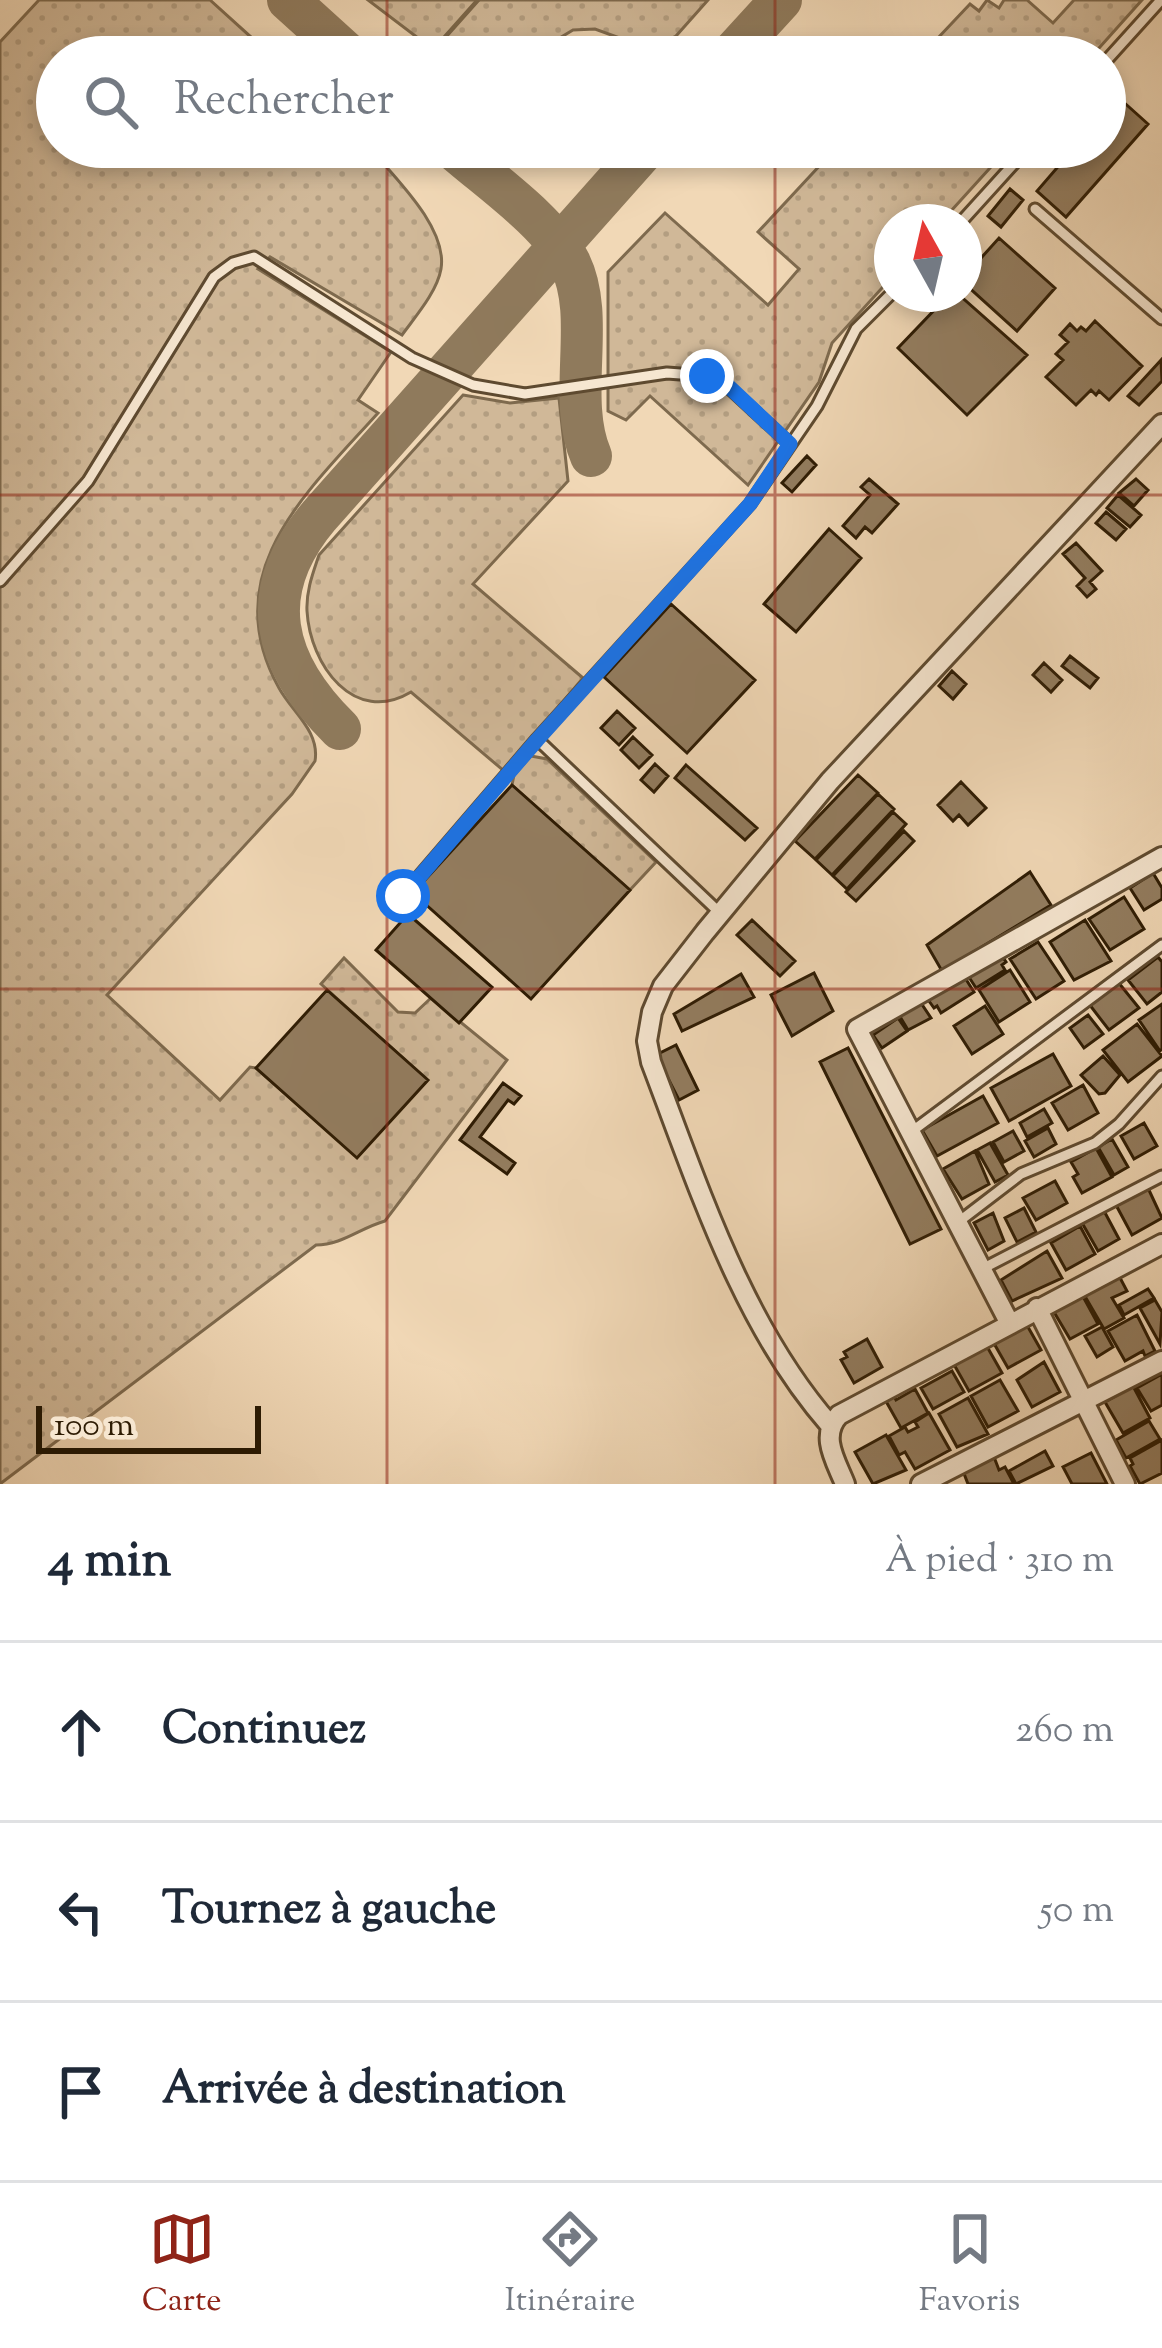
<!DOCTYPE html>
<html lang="fr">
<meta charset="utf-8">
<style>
:root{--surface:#fff;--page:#f2f2f3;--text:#1f2937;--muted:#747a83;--line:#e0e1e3;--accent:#8f2418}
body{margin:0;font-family:"Sorts Mill Goudy",serif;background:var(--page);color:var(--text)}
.compass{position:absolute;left:874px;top:204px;width:108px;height:108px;border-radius:50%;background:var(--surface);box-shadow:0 6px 18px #0003;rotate:352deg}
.scale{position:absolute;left:36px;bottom:30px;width:225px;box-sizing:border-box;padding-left:12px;border:6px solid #2d1b03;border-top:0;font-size:33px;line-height:42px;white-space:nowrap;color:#2d1b03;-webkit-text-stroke:9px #f6e6d0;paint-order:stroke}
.stop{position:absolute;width:36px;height:36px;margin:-27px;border:9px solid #1a73e8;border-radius:50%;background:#fff}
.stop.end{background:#1a73e8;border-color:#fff;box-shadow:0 3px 12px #0008}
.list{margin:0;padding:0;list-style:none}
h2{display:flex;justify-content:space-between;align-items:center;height:156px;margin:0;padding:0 48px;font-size:51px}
h2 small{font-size:39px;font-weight:400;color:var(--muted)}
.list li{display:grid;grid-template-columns:78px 1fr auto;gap:36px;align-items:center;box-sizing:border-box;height:180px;padding:0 48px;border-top:3px solid var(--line)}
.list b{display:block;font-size:45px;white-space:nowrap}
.list em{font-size:39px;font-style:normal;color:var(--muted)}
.icon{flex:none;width:66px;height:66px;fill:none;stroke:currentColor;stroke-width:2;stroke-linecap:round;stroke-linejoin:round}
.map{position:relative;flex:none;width:1162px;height:1484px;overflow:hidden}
.search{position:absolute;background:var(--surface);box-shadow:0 6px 18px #0003;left:36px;right:36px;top:36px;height:132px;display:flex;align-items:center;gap:30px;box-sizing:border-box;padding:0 42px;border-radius:66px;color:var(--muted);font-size:45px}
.sheet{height:696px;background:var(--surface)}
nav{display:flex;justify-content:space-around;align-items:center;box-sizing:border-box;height:168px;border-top:3px solid var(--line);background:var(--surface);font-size:33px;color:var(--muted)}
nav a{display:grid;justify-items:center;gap:6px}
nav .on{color:var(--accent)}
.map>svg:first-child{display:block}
.grass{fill:url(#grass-dots);stroke:#7e6a4e;stroke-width:3}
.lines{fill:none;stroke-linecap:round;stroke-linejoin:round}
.stream{stroke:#7a664a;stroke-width:4.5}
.taxiway{stroke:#8f7a5c;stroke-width:42}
.building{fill:#937d60;stroke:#2d1b03;stroke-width:3}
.service-casing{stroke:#5e4a30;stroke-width:15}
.minor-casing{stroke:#5e4a30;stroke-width:24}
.service{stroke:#f6e6d0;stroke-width:9}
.minor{stroke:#f6e6d0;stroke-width:18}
.route{stroke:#1a73e8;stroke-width:15}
.grid{fill:none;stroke:#8f2418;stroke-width:3;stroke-opacity:0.55}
</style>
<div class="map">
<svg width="1162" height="1484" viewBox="0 0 1162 1484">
<defs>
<pattern id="grass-dots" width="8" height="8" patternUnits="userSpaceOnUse" patternTransform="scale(3)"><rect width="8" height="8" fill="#d0b898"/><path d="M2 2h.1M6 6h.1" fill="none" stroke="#b39e81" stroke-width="1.8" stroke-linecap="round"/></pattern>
</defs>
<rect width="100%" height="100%" fill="#f1d8b6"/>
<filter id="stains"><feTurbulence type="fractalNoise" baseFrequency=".00167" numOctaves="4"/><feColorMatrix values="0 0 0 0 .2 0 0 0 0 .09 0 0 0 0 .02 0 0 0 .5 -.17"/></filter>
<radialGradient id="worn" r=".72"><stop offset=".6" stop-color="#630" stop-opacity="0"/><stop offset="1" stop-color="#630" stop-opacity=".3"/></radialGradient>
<path class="grass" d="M39 0H210L273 57H57V147H369C393 176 448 227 441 269 437 292 415 317 402 335L270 257 258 269 391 352 358 400 378 413C307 492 215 573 279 688 292 712 320 731 315 761L292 794 107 995 220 1100 250 1067 256 1068 357 1157 427 1080 321 984 344 958 398 1012 415 1013 431 998 507 1060 385 1221C360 1228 342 1245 316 1245L0 1484V42Z
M368 0H708L676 36 650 49 595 29 573 30 528 57H443Z
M987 0 999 8 1004 0H1027L1053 23 1074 0H1142L1091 57H920L970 4 979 11Z
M837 147H1009L941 222H892V277L832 343 819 382 748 485 650 396 626 420 608 411V272L665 213 768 305 799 269 758 232Z
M463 395 510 403 559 398 568 481 473 584 583 678 504 771 411 692C354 726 310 665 307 611 306 591 313 573 319 555Z
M531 756 547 759 656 862 630 890 512 785 514 775Z"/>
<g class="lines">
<path class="stream" d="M445 37 478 0"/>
<path class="taxiway" d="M288 0 351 57
M729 57 781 0
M451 147C487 179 549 221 570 263 597 318 566 397 591 456
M340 729C273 663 254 593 319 516L647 147"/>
</g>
<path class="building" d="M1119 98 1148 124 1066 217 1037 191 1075 147H1105V113Z
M1010 189 1023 200 1001 227 988 216Z
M999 238 1055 288 1017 331 964 283V277Z
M931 294H958L1027 355 967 415 898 348 941 303Z
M1095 321 1142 366 1109 400 1099 391 1096 395 1091 390 1076 405 1046 377 1063 360 1056 354 1068 342 1060 335 1070 324 1077 331 1081 327 1086 331Z
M1161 360 1162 381 1139 405 1128 396Z
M807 456 816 465 792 492 782 483Z
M869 479 898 504 872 533 865 527 856 538 843 526 870 495 861 487Z
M1136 479 1148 490 1134 506 1119 493Z
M1118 495 1141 515 1130 527 1107 508Z
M1106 512 1126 529 1116 540 1096 523Z
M829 529 861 558 796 632 764 604Z
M1076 543 1102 571 1090 582 1096 589 1087 597 1077 586 1085 578 1063 554Z
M671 604 755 680 687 753 604 677Z
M1070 656 1098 678 1090 688 1062 666Z
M1044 663 1062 680 1051 692 1033 675Z
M952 671 966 684 953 699 939 686Z
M617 711 635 728 619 745 601 728Z
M633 737 652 755 639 768 621 750Z
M655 764 668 776 654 792 641 780Z
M686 765 757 828 745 840 675 778Z
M858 775 878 793 815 859 795 841Z
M961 782 986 808 968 825 959 815 953 821 938 805Z
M512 785 630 890 531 999 413 893Z
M878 794 894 809 832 875 816 860Z
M893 812 906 824 847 889 833 876Z
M904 831 914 841 856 901 846 892Z
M1030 872 1051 905 942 971 927 945Z
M1153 873 1162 888V899L1144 910 1130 888Z
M1124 897 1144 929 1110 950 1089 919Z
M408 914 492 987 459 1023 376 950Z
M752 920 795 961 780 976 737 935Z
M1085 920 1111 961 1074 980 1050 942Z
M1038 942 1064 981 1036 999 1010 959Z
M998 950 1006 962 1002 965 1005 970 976 988 965 971Z
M1158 957 1162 962V992L1147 1004 1128 980Z
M1010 970 1030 1002 999 1022 979 990Z
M814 973 833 1011 792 1036 771 995Z
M962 973 974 992 941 1013 937 1006 934 1008 924 994Z
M741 974 754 997 682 1031 674 1014Z
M1118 982 1139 1008 1109 1030 1089 1004Z
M327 990 428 1080 357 1158 256 1068Z
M917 997 931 1018 908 1030 896 1010Z
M1162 1004V1049L1160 1051 1139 1020Z
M985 1006 1003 1034 972 1054 954 1026Z
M1088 1015 1103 1034 1084 1048 1070 1028Z
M898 1018 907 1031 882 1048 873 1035Z
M1137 1024 1162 1056 1128 1082 1103 1050Z
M676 1045 698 1090 679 1100 656 1055Z
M848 1048 941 1229 910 1244 820 1062Z
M1053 1054 1071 1086 1009 1121 991 1088Z
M1103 1056 1120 1075 1105 1093 1099 1094 1081 1075Z
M503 1083 521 1096 514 1104 508 1100 480 1137 515 1163 507 1174 460 1140Z
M1083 1085 1098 1113 1068 1130 1052 1103Z
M983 1096 998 1123 937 1156 922 1130Z
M1044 1109 1052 1123 1027 1137 1020 1123Z
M1144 1123 1157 1146 1134 1159 1121 1136Z
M1048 1128 1056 1144 1034 1157 1025 1141Z
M1013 1131 1024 1151 1004 1162 993 1142Z
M1112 1139 1128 1167 1114 1175 1098 1147Z
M990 1143 1008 1175 995 1182 977 1150Z
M1096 1148 1112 1177 1082 1193 1073 1177 1078 1174 1071 1162Z
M975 1151 989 1184 962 1199 943 1169Z
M1055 1181 1067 1203 1036 1220 1023 1198Z
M1148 1188 1162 1218 1132 1235 1116 1205Z
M1024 1208 1036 1232 1017 1242 1005 1218Z
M1103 1209 1119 1239 1098 1251 1081 1221Z
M993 1213 1004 1241 988 1250 974 1223Z
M1080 1226 1095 1254 1066 1270 1051 1243Z
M1047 1251 1062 1278 1012 1301 1001 1280Z
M1118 1274 1127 1291 1112 1298 1124 1318 1104 1329 1083 1293Z
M1148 1289 1154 1298 1124 1315 1119 1305Z
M1080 1291 1098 1324 1070 1339 1051 1307Z
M1155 1300 1162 1312 1160 1344 1140 1308Z
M1137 1315 1155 1351 1145 1356 1143 1351 1125 1361 1108 1331Z
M1024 1320 1041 1350 1008 1368 992 1340Z
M1102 1327 1113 1347 1097 1357 1085 1336Z
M867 1339 882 1367 854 1383 841 1360 847 1357 844 1352Z
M985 1343 1002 1373 969 1391 952 1361Z
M1044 1362 1060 1392 1032 1407 1017 1380Z
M952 1371 964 1392 933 1409 921 1388Z
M1162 1374V1405L1151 1411 1137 1388Z
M1000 1380 1018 1411 988 1427 971 1396Z
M1133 1386 1150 1418 1123 1433 1105 1402Z
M915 1389 928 1413 901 1428 883 1396 892 1392 896 1400Z
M968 1398 988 1434 957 1447 939 1414Z
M929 1413 950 1450 915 1469 905 1452 899 1455 889 1436 905 1427 908 1432 918 1427 915 1422Z
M1149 1421 1160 1439 1126 1458 1116 1440Z
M886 1435 906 1470 873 1484 855 1452Z
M1162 1440V1473L1140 1484 1130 1466 1133 1464 1130 1458Z
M1045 1451 1053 1466 1016 1484 1009 1471Z
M1091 1453 1107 1484H1072L1063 1467Z
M994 1457 999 1470 1005 1467 1014 1484H968L963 1471Z"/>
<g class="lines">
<defs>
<path id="service" d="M1105 62 1161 0
M1035 209 1162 319
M961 222 1029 147
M0 581 88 481 214 277 233 263 254 257 412 358 473 385 525 394 667 373 707 376 725 384 790 444
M537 739 720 913
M403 895 537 739 750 504 817 406 856 329 892 293
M911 1132 1162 945
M957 1223 1021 1174 1095 1143 1119 1124 1162 1076
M980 1270 1162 1176"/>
<path id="minor" d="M1037 1308 1125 1484
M1010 1324 857 1029 1162 857
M830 1425C742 1325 698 1185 651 1062L647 1041 652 1012 663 986 705 932 830 781 1162 424
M845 1484C836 1461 819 1436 839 1415L1162 1244
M921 1484 1162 1361"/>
</defs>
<use href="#service" class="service-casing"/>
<use href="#minor" class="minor-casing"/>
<use href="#service" class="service"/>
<use href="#minor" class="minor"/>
</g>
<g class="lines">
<path class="route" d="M403 896 537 740 750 504 790 444 725 383 707 376"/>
</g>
<path class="grid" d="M387 0V57M775 0V57M387 147V1484M775 147V1484M0 495H1162M0 989H1162"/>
<rect width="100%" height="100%" filter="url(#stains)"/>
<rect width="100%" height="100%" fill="url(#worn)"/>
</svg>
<svg class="compass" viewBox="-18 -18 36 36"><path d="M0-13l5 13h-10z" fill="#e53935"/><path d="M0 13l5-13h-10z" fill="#747a83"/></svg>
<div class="scale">100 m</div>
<div class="stop" style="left:403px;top:896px"></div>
<div class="stop end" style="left:707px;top:376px"></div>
<div class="search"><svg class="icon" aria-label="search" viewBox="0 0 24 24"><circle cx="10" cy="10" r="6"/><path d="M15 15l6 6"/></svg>Rechercher</div>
</div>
<section class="sheet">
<h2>4 min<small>À pied · 310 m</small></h2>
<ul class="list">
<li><svg class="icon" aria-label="ahead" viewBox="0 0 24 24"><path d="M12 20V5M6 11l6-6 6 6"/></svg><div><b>Continuez</b></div><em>260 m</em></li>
<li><svg class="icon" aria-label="left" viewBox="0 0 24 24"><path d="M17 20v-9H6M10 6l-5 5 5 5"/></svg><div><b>Tournez à gauche</b></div><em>50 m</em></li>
<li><svg class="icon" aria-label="arrive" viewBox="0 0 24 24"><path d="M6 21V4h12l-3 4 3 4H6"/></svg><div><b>Arrivée à destination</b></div></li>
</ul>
</section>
<nav>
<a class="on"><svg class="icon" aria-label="map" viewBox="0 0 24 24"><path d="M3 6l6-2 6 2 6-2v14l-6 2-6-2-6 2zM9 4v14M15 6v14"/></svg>Carte</a>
<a><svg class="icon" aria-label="directions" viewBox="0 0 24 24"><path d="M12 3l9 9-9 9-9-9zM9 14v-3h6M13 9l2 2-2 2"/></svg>Itinéraire</a>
<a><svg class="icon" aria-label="saved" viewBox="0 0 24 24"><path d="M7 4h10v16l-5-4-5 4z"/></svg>Favoris</a>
</nav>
